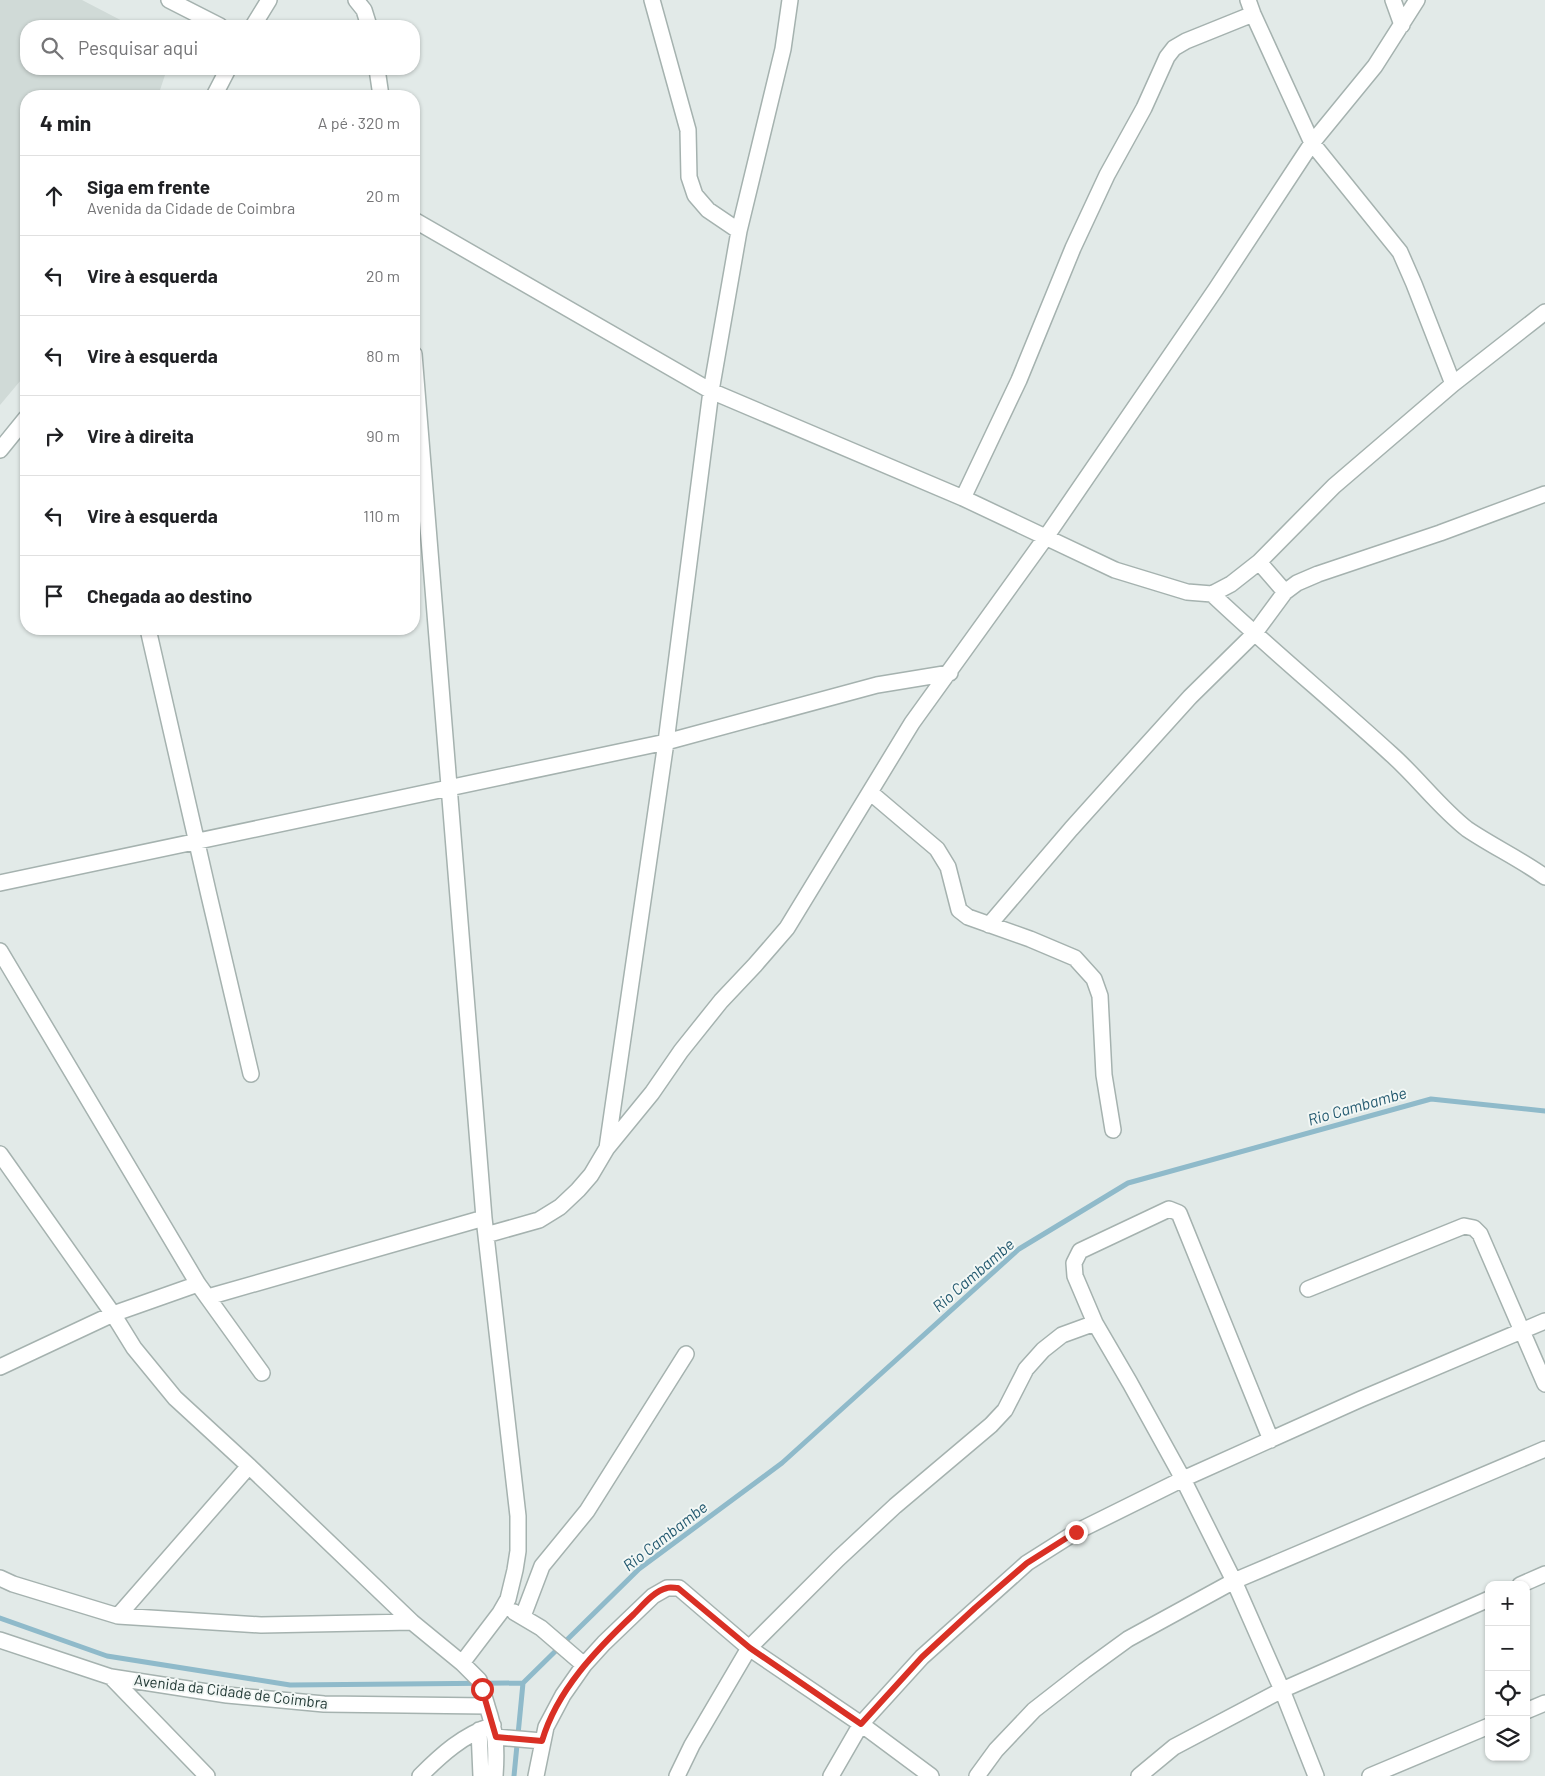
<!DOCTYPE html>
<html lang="pt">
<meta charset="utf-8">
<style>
:root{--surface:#fff;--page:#f6f6f6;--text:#202124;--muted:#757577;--line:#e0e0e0}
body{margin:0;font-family:Barlow,sans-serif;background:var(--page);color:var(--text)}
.controls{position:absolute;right:15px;bottom:15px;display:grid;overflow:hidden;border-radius:10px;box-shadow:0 1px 4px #0004}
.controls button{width:45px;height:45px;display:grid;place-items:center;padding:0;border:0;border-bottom:1px solid var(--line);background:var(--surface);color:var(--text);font:25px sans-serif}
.stop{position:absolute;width:15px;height:15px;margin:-11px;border:4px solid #d93025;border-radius:50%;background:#fff}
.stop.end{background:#d93025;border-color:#fff;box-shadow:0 1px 5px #0008}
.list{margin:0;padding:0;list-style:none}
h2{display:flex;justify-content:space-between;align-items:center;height:65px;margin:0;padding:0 20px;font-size:21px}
h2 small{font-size:16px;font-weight:400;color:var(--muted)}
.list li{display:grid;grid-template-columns:32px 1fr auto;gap:15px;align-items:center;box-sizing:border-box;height:80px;padding:0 20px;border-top:1px solid var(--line)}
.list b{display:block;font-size:19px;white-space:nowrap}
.list p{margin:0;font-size:16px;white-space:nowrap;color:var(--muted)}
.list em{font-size:16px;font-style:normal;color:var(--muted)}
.icon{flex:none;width:28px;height:28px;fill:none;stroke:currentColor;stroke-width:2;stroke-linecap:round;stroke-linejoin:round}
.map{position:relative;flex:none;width:1545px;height:1776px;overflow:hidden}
.search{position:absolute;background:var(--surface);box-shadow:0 1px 4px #0004;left:20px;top:20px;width:400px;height:55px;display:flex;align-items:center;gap:12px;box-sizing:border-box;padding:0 18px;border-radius:20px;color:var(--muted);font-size:19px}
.panel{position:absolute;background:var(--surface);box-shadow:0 1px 4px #0004;left:20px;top:90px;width:400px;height:545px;border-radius:20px}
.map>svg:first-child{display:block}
.built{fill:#d0dad7}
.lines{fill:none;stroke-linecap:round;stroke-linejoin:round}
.stream{stroke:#8fbaca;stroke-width:5}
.street-casing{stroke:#a5b2af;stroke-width:18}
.street{stroke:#fff;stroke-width:15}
.route{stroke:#d93025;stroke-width:6}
.labels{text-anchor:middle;stroke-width:4;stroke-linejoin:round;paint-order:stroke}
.street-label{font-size:15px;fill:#233a36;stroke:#f2f7f5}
.water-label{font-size:16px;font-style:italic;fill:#23596f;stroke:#f2f7f5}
</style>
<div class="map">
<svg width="1545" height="1776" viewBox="0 0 1545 1776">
<rect width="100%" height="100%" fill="#e2eae8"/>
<path class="built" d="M0 0H82L132 26H26V69H167L158 96H26V374L0 405Z"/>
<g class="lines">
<path class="stream" d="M0 1618 107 1656 290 1685 523 1683
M523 1683 639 1569 782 1463 1019 1249 1128 1183 1431 1099 1545 1111
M514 1776 523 1683"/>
<defs>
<path id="street" d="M169 0 220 26
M356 0 364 10 369 26
M652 0 688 130 689 177 695 195 708 210 739 231
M1248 0 1253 14 1312 143 1400 252 1414 284 1453 384
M1393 0 1402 25
M253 26 269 0
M377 69 381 96
M214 96 228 69
M414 220 711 391 963 498 1115 570 1187 592 1212 594 1231 584 1259 562 1285 592 1297 583 1318 574 1440 533 1545 494
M414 354 484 1218 518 1516V1551L515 1570 508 1599 500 1613 462 1663
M0 450 26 418
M963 498 1019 380 1073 248 1107 175 1144 108 1167 57 1174 48 1186 41 1253 14
M1259 562 1334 486 1453 384 1545 312
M1212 594C1270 649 1332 700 1391 754 1418 778 1439 807 1467 829 1492 846 1520 859 1545 877
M148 629C181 777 216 926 251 1074
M871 793 937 849 948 867 959 910 968 917 1030 939 1075 958 1094 979 1100 996 1104 1075 1113 1130
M0 883 666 742 877 685 950 673
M989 925 1071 829 1133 760 1190 697 1254 634 1285 592
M0 951 198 1284 262 1373
M607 1148 666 742 711 391 739 231 783 49 790 0
M0 1154 113 1314 134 1348 175 1398 249 1466 412 1622 462 1663 479 1680 487 1706
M486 1235 539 1220 560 1207 578 1190 591 1175 607 1148 652 1093 681 1051 721 1001 755 965 787 928 912 723 1046 537 1216 289 1312 143 1375 66 1417 0
M1308 1289 1464 1226 1474 1228 1480 1234 1545 1384
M208 1297 484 1218
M0 1367 113 1314 198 1284
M1271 1440 1179 1213 1169 1209 1080 1251 1074 1263 1075 1276 1095 1323 1130 1383 1183 1479 1234 1581 1282 1690 1316 1776
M0 1578 13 1584 118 1616 261 1625 412 1622
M1520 1585 1545 1574
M514 1612 541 1628 584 1665
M118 1616 249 1466
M523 1616 542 1566 587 1511 686 1354
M0 1640 111 1677 227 1695 324 1704 487 1706C496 1733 497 1748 495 1776
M111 1677 207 1776
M1526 1711 1545 1703
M479 1730 481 1776
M496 1737 542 1741
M420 1776C442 1754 463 1735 493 1725
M536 1776 546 1727 563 1695 584 1665 604 1643 653 1596 667 1588H679L749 1648 861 1724 931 1776
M677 1776 692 1745 749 1648 838 1559 895 1506 991 1425 1005 1410 1026 1369 1043 1350 1062 1335 1095 1323
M831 1776 861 1724 922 1657 1027 1563 1076 1532 1183 1479 1361 1399 1545 1321
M977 1776 996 1750 1034 1710 1084 1671 1128 1639 1234 1581 1545 1449
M1139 1776 1174 1747 1282 1690 1489 1599
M1370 1776 1489 1726"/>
</defs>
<use href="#street" class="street-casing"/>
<use href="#street" class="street"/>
</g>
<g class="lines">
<path class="route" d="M482 1689 496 1737 542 1741C557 1690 596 1650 634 1614 643 1605 654 1591 667 1588 670 1587 675 1588 678 1588L750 1648 861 1724 922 1657 975 1608 1027 1563 1076 1532"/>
</g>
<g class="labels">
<g class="street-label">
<text transform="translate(231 1692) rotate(7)" y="5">Avenida da Cidade de Coimbra</text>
</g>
<g class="water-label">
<text transform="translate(1357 1106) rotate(-16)" y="6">Rio Cambambe</text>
<text transform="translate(973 1275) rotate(-41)" y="6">Rio Cambambe</text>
<text transform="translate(665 1536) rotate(-38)" y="6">Rio Cambambe</text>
</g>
</g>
</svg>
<div class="controls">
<button>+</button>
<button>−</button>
<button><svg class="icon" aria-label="locate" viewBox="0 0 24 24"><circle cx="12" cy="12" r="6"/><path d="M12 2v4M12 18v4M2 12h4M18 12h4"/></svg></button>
<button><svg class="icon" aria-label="layers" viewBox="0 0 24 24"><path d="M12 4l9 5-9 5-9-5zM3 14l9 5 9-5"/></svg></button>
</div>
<div class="stop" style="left:482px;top:1689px"></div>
<div class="stop end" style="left:1076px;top:1532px"></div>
<div class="search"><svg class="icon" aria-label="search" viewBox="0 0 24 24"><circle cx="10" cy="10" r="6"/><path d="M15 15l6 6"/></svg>Pesquisar aqui</div>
<section class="panel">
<h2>4 min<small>A pé · 320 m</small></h2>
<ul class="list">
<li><svg class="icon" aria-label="ahead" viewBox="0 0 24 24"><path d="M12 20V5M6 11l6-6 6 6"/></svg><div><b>Siga em frente</b><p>Avenida da Cidade de Coimbra</p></div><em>20 m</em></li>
<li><svg class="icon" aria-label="left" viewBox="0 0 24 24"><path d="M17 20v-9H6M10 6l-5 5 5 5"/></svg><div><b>Vire à esquerda</b></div><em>20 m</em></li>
<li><svg class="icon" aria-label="left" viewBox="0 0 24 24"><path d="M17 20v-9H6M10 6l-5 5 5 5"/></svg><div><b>Vire à esquerda</b></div><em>80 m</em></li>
<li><svg class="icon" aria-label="right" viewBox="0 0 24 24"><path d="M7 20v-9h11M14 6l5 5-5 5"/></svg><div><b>Vire à direita</b></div><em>90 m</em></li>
<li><svg class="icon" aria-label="left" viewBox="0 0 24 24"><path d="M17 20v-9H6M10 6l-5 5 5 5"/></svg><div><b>Vire à esquerda</b></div><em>110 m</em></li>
<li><svg class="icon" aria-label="arrive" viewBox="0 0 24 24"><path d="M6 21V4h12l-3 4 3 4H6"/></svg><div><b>Chegada ao destino</b></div></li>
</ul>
</section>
</div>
